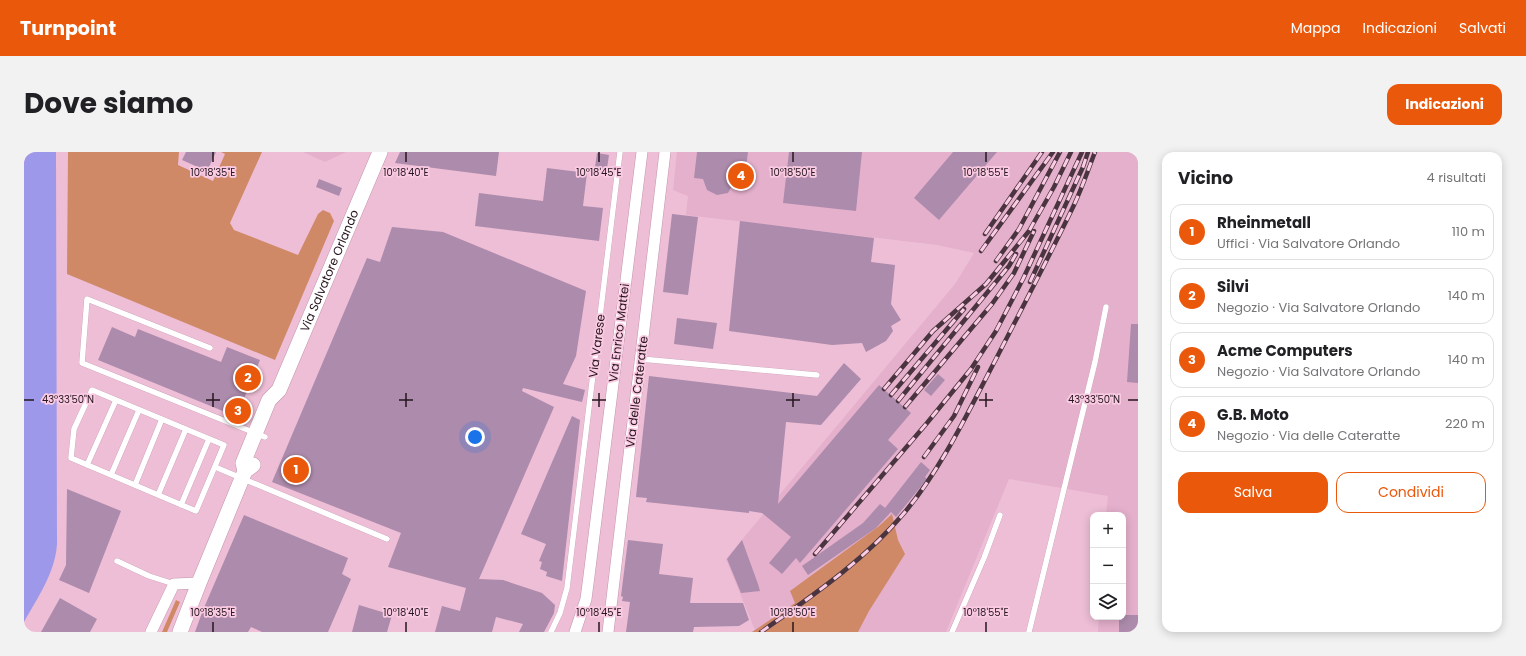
<!DOCTYPE html>
<html lang="it">
<meta charset="utf-8">
<style>
:root{--surface:#fff;--page:#f2f2f2;--text:#202124;--muted:#757577;--line:#e0e0e0;--accent:#ea580c}
body{margin:0;font-family:Poppins,sans-serif;background:var(--page);color:var(--text)}
.controls{position:absolute;right:12px;bottom:12px;display:grid;overflow:hidden;border-radius:8px;box-shadow:0 2px 10px #0003}
.controls button{width:36px;height:36px;display:grid;place-items:center;padding:0;border:0;border-bottom:1px solid var(--line);background:var(--surface);color:var(--text);font:20px sans-serif}
.you{position:absolute;left:451px;top:285px;width:14px;height:14px;margin:-10px;border:3px solid #fff;border-radius:50%;background:#1a73e8;box-shadow:0 0 0 6px #1a73e833}
.badge{display:grid;place-items:center;width:26px;height:26px;border-radius:50%;background:var(--accent);color:#fff;font-size:13px;font-weight:700}
.pin{position:absolute;translate:-50% -50%;border:2px solid #fff;box-shadow:0 1px 4px #0006}
.list{margin:0;padding:0;list-style:none}
h2{display:flex;justify-content:space-between;align-items:center;height:52px;margin:0;padding:0 16px;font-size:17px}
h2 small{font-size:13px;font-weight:400;color:var(--muted)}
.list li{display:grid;grid-template-columns:26px 1fr auto;gap:12px;align-items:center;box-sizing:border-box;height:56px;margin:0 8px 8px;padding:0 8px;border:1px solid var(--line);border-radius:12px}
.list b{display:block;font-size:15px;white-space:nowrap}
.list p{margin:0;font-size:13px;white-space:nowrap;color:var(--muted)}
.list em{font-size:13px;font-style:normal;color:var(--muted)}
.actions{display:flex;gap:8px;padding:12px 16px}
.actions a{flex:1;padding:9px 0;border:1px solid var(--accent);border-radius:12px;text-align:center;font-size:14px;color:var(--accent)}
.actions .main{background:var(--accent);color:#fff}
.icon{flex:none;width:22px;height:22px;fill:none;stroke:currentColor;stroke-width:2;stroke-linecap:round;stroke-linejoin:round}
.map{position:relative;flex:none;width:1114px;height:480px;overflow:hidden;border-radius:12px}
header{display:flex;align-items:center;gap:24px;box-sizing:border-box;height:56px;padding:0 20px;background:var(--accent);color:#fff}
header strong{font-size:19px}
nav{display:flex;gap:22px;margin-inline-start:auto;font-size:14px}
.intro{display:flex;align-items:center;justify-content:space-between;box-sizing:border-box;height:96px;padding:0 24px}
h1{margin:0;font-size:28px}
.button{padding:10px 18px;border-radius:12px;background:var(--accent);color:#fff;font-size:14px;font-weight:700}
main{display:flex;gap:24px;padding:0 24px}
aside{flex:1;background:var(--surface);border-radius:12px;box-shadow:0 2px 10px #0003}
.map>svg:first-child{display:block}
.built{fill:#e5b0cc}
.green{fill:#d08967}
.water{fill:#9e98ea}
.building{fill:#ad8bac}
.lines{fill:none;stroke-linecap:round;stroke-linejoin:round}
.service-casing{stroke:#c295ac;stroke-width:6}
.minor-casing{stroke:#c295ac;stroke-width:12}
.secondary-casing{stroke:#c295ac;stroke-width:16}
.service{stroke:#fff;stroke-width:5.5}
.minor{stroke:#fff;stroke-width:11}
.secondary{stroke:#fff;stroke-width:15}
.rail-casing{stroke:#4a343f;stroke-width:4.5}
.rail{stroke:#facbe3;stroke-width:3;stroke-dasharray:9;stroke-linecap:butt}
.ticks{fill:none;stroke:#26161e;stroke-width:1.5}
.labels{text-anchor:middle;stroke-width:3.5;stroke-linejoin:round;paint-order:stroke}
.street-label{font-size:12px;fill:#26161e;stroke:#facbe3}
.ticks-label{font-size:10px;text-anchor:middle;fill:#26161e;stroke:#facbe3;stroke-width:3.5;stroke-linejoin:round;paint-order:stroke}
</style>
<header>
<strong>Turnpoint</strong>
<nav><a>Mappa</a><a>Indicazioni</a><a>Salvati</a></nav>
</header>
<div class="intro"><h1>Dove siamo</h1><a class="button">Indicazioni</a></div>
<main>
<div class="map">
<svg width="1114" height="480" viewBox="0 0 1114 480">
<rect width="100%" height="100%" fill="#edbed6"/>
<path class="built" d="M279 0H322L301 10Z
M653 0H1114V480H1074L1075 465H1099V363H1082L1084 344 985 327 922 480H728L731 478 702 407 931 132 950 101 913 93 662 63 664 44 649 38Z"/>
<path class="green" d="M44 0H155L154 13 189 29 201 2 197 0H238L206 71 210 78 274 103 294 62 299 58 306 61 310 69 251 208 43 122Z
M868 362 874 388 881 402 845 459 834 480H728L771 451 766 439 855 374Z
M152 448 156 450 143 480H138Z"/>
<path class="water" d="M0 0H32L33 392C31 421 14 445 0 470Z"/>
<path class="building" d="M162 0H192L183 19 158 8Z
M376 0H475L472 24 371 11Z
M673 0H724L720 31 710 30 704 41 693 43 683 38 679 27 670 26Z
M765 0H838L832 59 759 51Z
M929 0H973L915 68 890 46Z
M573 1 585 3 582 23 570 22Z
M523 16 563 21 559 54 579 56 575 89 451 74 455 41 519 49Z
M295 27 318 36 315 44 292 35Z
M648 62 674 65 664 143 639 140Z
M716 69 850 86 847 110 871 113 867 152 877 168 867 174 869 179 862 189 842 200 838 191 808 193 705 179Z
M368 75 419 80 562 139 552 204 539 232 561 238 558 250 499 236 498 239 530 255 455 427 479 428 518 441 531 453 530 461 520 480H495L499 472 472 465 468 480H411L418 454 436 459 442 436 364 415 377 381 248 330 343 106 356 110Z
M653 166 693 171 689 197 650 192Z
M1107 172H1114V231L1103 230Z
M88 175 111 185 114 177 197 210 203 195 236 208 219 249 223 250 216 266 74 208Z
M820 211 837 227 797 273 762 270 754 352 855 233 887 261 864 288 874 297 776 411 772 406 758 422 745 411 767 385 738 361 725 359V361L622 350 623 346 612 345 625 224 793 244Z
M914 222 921 228 907 244 900 238Z
M548 264 556 268 538 429 522 424 523 420 516 417 518 410 515 409 522 392 497 382Z
M897 310 906 318 901 325 903 327 872 365 867 360 852 376 784 423 778 414 839 371 856 352 865 359 861 356Z
M43 337 97 359 65 441 35 428 42 413Z
M220 363 324 406 318 422 327 427 304 480H238L227 475 224 480H171L179 458Z
M604 388 639 392 635 422 669 426 666 451H719L725 468 715 474 670 475 669 480H602L606 450 598 449 599 445 597 444Z
M718 388 734 432 736 439 717 441 703 407Z
M36 446 73 467 66 480H17Z
M335 453 368 463 363 480H328Z
M1099 463H1114V480H1095V465H1099Z"/>
<g class="lines">
<defs>
<path id="service" d="M186 196 63 147 58 211 241 285
M617 207 793 223
M68 238 200 293 172 359 47 306 50 277Z
M63 313 92 248
M191 315 363 387
M87 323 115 258
M111 333 138 267
M134 343 162 277
M157 353 185 287
M93 409 125 424 150 432
M527 480 536 461 543 436 596 0
M928 480 960 406 976 363
M1005 480 1071 210 1082 155"/>
<path id="minor" d="M127 480 150 432 175 431
M551 480 562 447 565 424 618 0
M584 480 641 0"/>
<g id="secondary">
<path id="s1" d="M221 319 219 311 245 248 255 238 356 0"/>
<path d="M156 480 175 431 221 319 229 313"/>
</g>
</defs>
<use href="#service" class="service-casing"/>
<use href="#minor" class="minor-casing"/>
<use href="#secondary" class="secondary-casing"/>
<use href="#service" class="service"/>
<use href="#minor" class="minor"/>
<use href="#secondary" class="secondary"/>
<defs>
<path id="rail" d="M961 82 1018 0
M957 99 1029 0
M972 109 995 77 1036 0
M1006 130 1059 15 1064 0
M860 237 909 179 962 132 1005 79 1030 35 1047 0
M867 243 940 157
M874 249 985 114 992 102
M881 255 968 152 990 121 1010 79
M900 305 930 264 954 215
M791 402 903 271 947 217 972 179 999 127 1058 0
M737 480C788 444 840 409 881 360 919 314 944 260 972 207 998 156 1025 105 1050 53 1058 36 1064 18 1071 0"/>
</defs>
<use href="#rail" class="rail-casing"/>
<use href="#rail" class="rail"/>
</g>
<path class="ticks" d="M189 0V10M382 0V10M575 0V10M769 0V10M962 0V10M189 241V255M382 241V255M575 241V255M769 241V255M962 241V255M0 248H10M182 248H196M375 248H389M568 248H582M762 248H776M955 248H969M1104 248H1114M189 470V480M382 470V480M575 470V480M769 470V480M962 470V480"/>
<g class="labels">
<g class="street-label">
<text dy="4" stroke="none"><textPath href="#s1" startOffset="220">Via Salvatore Orlando</textPath></text>
<text transform="translate(595 181) rotate(-83)" y="4">Via Enrico Mattei</text>
<text transform="translate(573 194) rotate(-83)" y="4">Via Varese</text>
<text transform="translate(613 240) rotate(-83)" y="4">Via delle Cateratte</text>
</g>
</g>
<g class="ticks-label">
<text x="189" y="24">10°18'35"E</text>
<text x="382" y="24">10°18'40"E</text>
<text x="575" y="24">10°18'45"E</text>
<text x="769" y="24">10°18'50"E</text>
<text x="962" y="24">10°18'55"E</text>
<text x="44" y="251">43°33'50"N</text>
<text x="1070" y="251">43°33'50"N</text>
<text x="189" y="464">10°18'35"E</text>
<text x="382" y="464">10°18'40"E</text>
<text x="575" y="464">10°18'45"E</text>
<text x="769" y="464">10°18'50"E</text>
<text x="962" y="464">10°18'55"E</text>
</g>
</svg>
<div class="controls">
<button>+</button>
<button>−</button>
<button><svg class="icon" aria-label="layers" viewBox="0 0 24 24"><path d="M12 4l9 5-9 5-9-5zM3 14l9 5 9-5"/></svg></button>
</div>
<div class="you"></div>
<div class="pin badge" style="left:272px;top:318px">1</div>
<div class="pin badge" style="left:224px;top:226px">2</div>
<div class="pin badge" style="left:214px;top:259px">3</div>
<div class="pin badge" style="left:717px;top:24px">4</div>
</div>
<aside>
<h2>Vicino<small>4 risultati</small></h2>
<ul class="list">
<li><span class="badge">1</span><div><b>Rheinmetall</b><p>Uffici · Via Salvatore Orlando</p></div><em>110 m</em></li>
<li><span class="badge">2</span><div><b>Silvi</b><p>Negozio · Via Salvatore Orlando</p></div><em>140 m</em></li>
<li><span class="badge">3</span><div><b>Acme Computers</b><p>Negozio · Via Salvatore Orlando</p></div><em>140 m</em></li>
<li><span class="badge">4</span><div><b>G.B. Moto</b><p>Negozio · Via delle Cateratte</p></div><em>220 m</em></li>
</ul>
<div class="actions"><a class="main">Salva</a><a>Condividi</a></div>
</aside>
</main>
